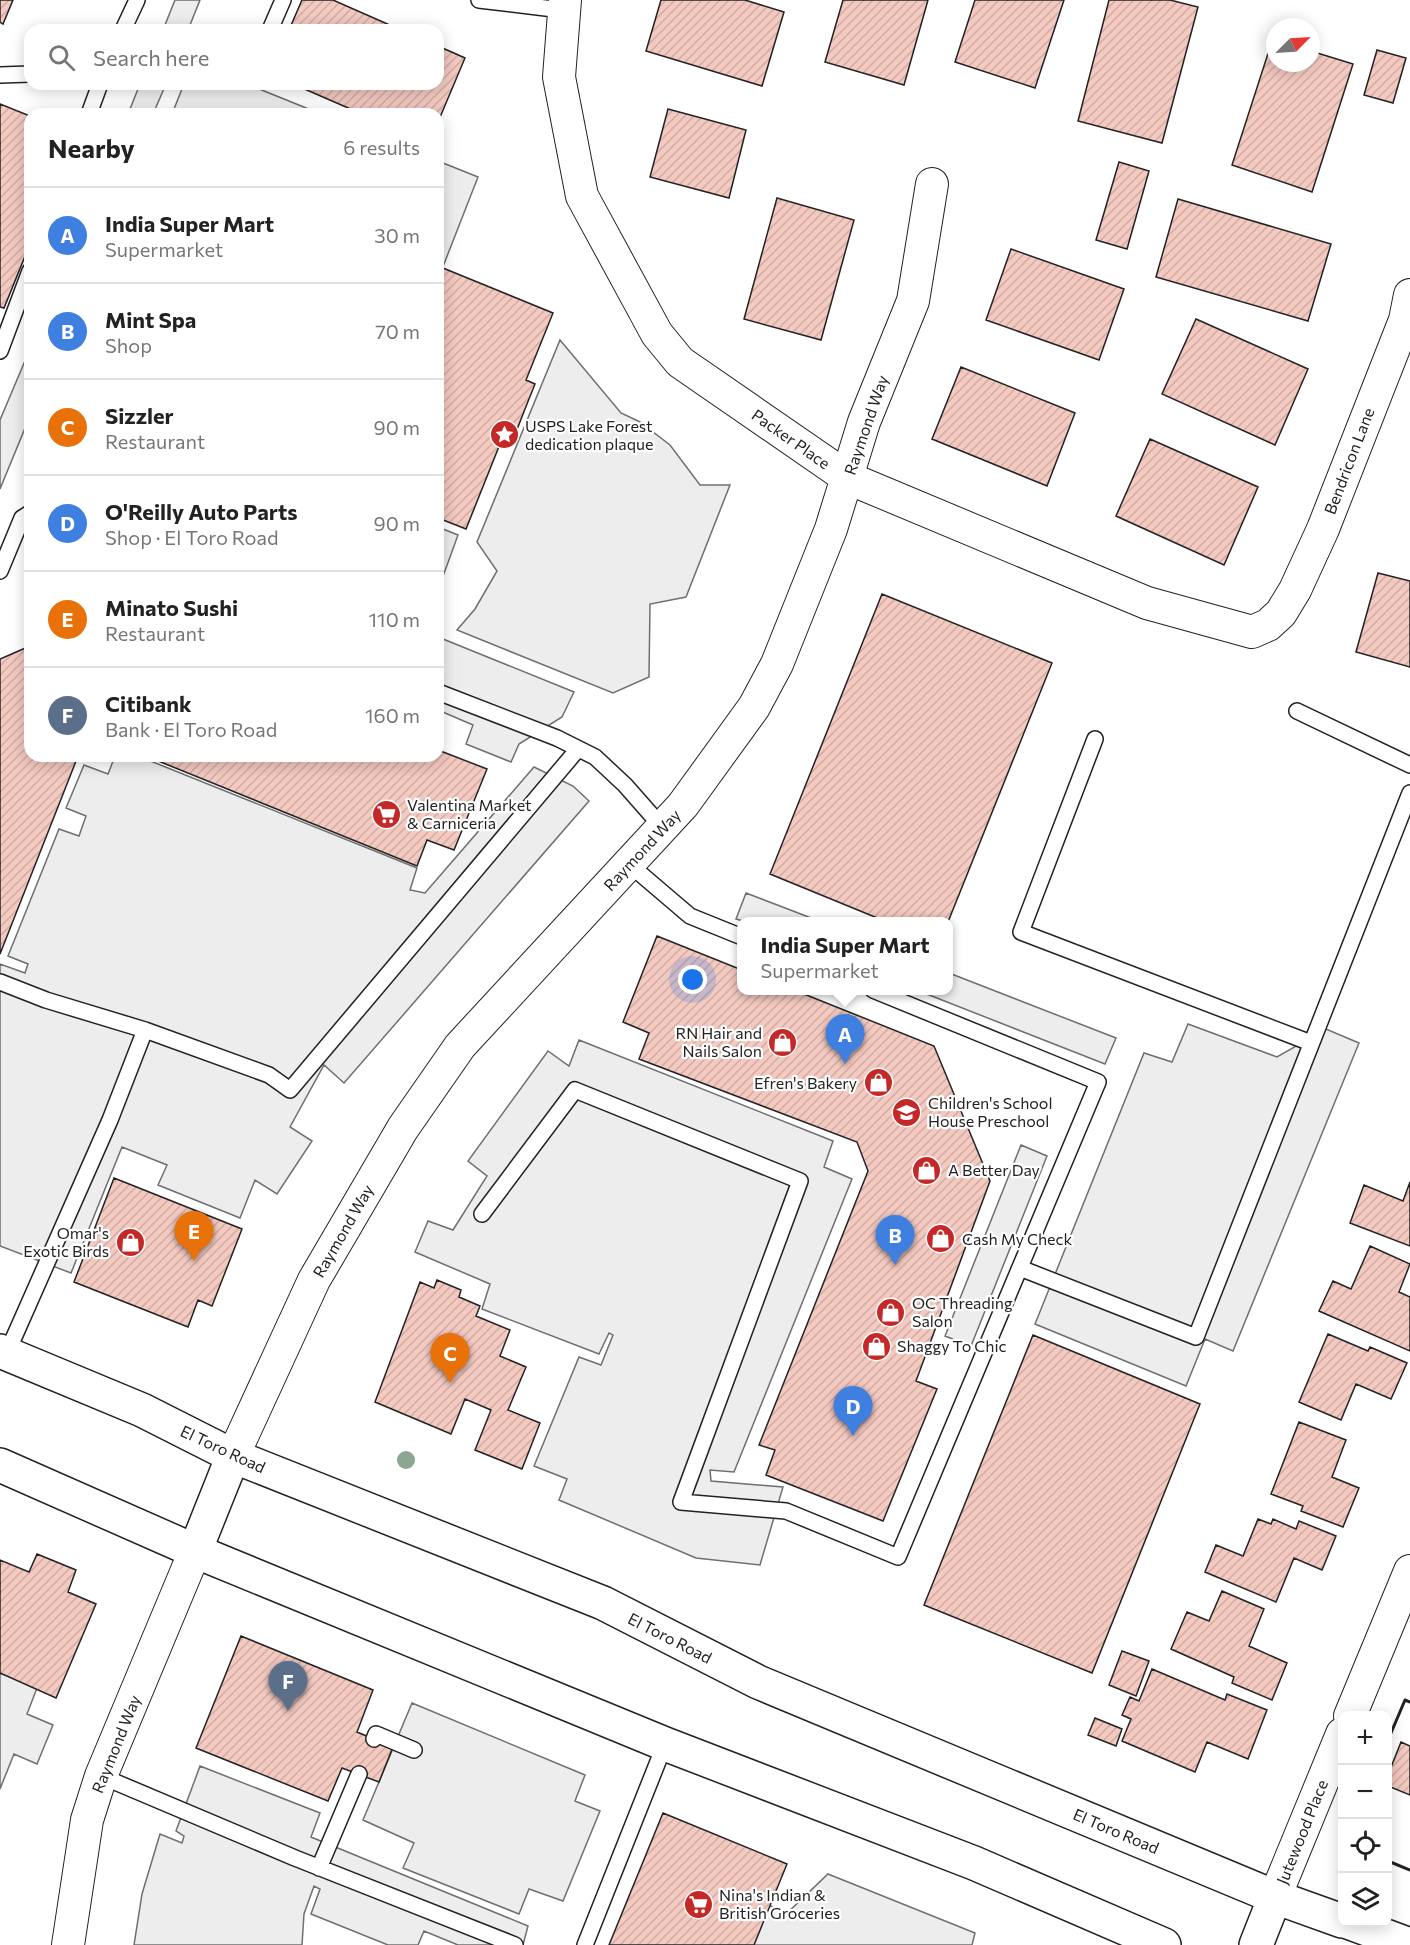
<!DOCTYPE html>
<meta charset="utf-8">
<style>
:root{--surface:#fff;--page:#f6f6f6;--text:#222;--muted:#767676;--line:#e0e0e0;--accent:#c62828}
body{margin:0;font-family:Commissioner,sans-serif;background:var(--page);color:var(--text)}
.controls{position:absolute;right:18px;bottom:18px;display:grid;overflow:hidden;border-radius:12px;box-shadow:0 3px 15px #0003}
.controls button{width:54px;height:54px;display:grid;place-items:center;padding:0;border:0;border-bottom:2px solid var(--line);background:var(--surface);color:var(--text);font:30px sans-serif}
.compass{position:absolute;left:1266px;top:18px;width:54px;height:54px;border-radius:50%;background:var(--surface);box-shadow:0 3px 15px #0003;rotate:66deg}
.you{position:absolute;left:693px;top:980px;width:21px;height:21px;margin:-15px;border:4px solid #fff;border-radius:50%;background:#1a73e8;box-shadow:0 0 0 9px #1a73e833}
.badge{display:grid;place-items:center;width:39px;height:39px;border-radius:50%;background:var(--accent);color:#fff;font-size:20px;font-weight:700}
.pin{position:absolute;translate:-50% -50px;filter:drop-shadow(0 2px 3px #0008)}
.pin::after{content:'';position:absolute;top:32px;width:21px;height:18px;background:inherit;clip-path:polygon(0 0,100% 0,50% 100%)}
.popup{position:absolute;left:737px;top:917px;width:216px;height:78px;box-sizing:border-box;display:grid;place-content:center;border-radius:12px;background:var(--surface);filter:drop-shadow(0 2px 4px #0005);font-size:20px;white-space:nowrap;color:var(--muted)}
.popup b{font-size:22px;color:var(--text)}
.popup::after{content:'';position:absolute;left:50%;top:100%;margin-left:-12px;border:12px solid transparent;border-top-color:var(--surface)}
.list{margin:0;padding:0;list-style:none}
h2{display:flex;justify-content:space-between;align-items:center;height:78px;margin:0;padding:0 24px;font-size:26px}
h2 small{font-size:20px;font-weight:400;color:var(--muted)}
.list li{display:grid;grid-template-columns:39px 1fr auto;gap:18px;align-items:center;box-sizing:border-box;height:96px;padding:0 24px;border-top:2px solid var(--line)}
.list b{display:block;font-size:22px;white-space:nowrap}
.list p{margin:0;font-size:20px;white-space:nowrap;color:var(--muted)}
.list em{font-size:20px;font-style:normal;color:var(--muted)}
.icon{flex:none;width:33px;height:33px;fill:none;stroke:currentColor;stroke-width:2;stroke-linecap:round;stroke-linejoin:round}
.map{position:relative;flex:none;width:1410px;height:1945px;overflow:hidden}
.search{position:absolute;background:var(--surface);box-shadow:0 3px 15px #0003;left:24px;top:24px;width:420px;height:66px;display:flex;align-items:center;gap:15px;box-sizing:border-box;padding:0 21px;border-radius:18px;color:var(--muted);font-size:22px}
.panel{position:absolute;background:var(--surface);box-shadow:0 3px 15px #0003;left:24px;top:108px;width:420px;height:654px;border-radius:18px}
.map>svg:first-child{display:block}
.parking{fill:#ededed;stroke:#6f6f6f;stroke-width:1.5}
.building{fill:url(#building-hatch);stroke:#222;stroke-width:1.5}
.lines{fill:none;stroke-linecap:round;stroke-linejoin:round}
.lane-casing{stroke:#222;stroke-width:18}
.street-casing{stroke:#222;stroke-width:34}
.primary-casing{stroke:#222;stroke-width:36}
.lane{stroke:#fff;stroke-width:15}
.street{stroke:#fff;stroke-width:32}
.primary{stroke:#fff;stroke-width:33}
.wall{stroke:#222;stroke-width:3}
.tree{fill:#8da692}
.labels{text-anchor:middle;stroke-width:4.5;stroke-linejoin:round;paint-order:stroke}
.street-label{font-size:16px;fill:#222;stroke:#fff}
.poi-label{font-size:16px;fill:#222;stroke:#fff;text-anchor:start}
</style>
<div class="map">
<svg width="1410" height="1945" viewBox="0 0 1410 1945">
<defs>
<pattern id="building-hatch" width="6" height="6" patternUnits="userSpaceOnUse" patternTransform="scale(1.5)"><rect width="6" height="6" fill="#f3c9c0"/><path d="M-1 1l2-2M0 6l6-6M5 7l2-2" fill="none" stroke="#d0aca5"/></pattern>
</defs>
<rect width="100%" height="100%" fill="#fff"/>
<path class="parking" d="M175 0H200L188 30H163Z
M140 84H166L153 114H128Z
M184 84H247L321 114H172Z
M438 161 478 177 444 264 438 262Z
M560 340 621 413 640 422 670 445 700 485H730L686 597 650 604 649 677 613 693 457 630 475 609 497 571 477 542Z
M30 349V416L0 489V420Z
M438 527 458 535 438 590Z
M438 637 574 692 562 717 519 744 511 762 466 744 473 725 438 710Z
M115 756H138L417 868 410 890 425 893 534 767 573 786 589 801 344 1083 324 1065 290 1127 312 1141 277 1194 255 1180 240 1218 158 1185 167 1165 122 1147 71 1273 0 1246V964L25 973 28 964 8 956 59 829 79 836 86 816 66 808 84 765 108 774Z
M746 893 819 921H743L736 919Z
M949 973 1116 1038 1105 1064 919 991 948 990Z
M1188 1024 1277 1057 1326 1029 1359 1043 1233 1351 1205 1339 1186 1386 1035 1324 1144 1053 1172 1062Z
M579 1040 833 1141 824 1167 852 1179 734 1472 710 1470 711 1481 783 1487 760 1565 696 1558 559 1500 567 1479 534 1466 579 1357 601 1365 613 1335 609 1333 599 1354 482 1309 490 1284 415 1252 428 1221 453 1230 487 1176 468 1161 548 1051 569 1066Z
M1021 1145 1047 1156 971 1346 945 1336Z
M0 1673 37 1688 27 1714 53 1725 37 1764 14 1754 0 1789Z
M412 1703 585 1775 575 1801 600 1811 563 1901 529 1889 519 1914 403 1868 414 1843 363 1820Z
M200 1766 320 1813 311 1837 528 1926 523 1945H458L424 1931 418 1945H388L311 1914 320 1889 314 1886 304 1914 302 1945H134L142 1894 160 1834 182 1843 184 1836 176 1831Z
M828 1874 975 1933 972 1945H750L767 1904 786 1914Z"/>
<path class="building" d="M0 0H13L3 24 0 22Z
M302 0H333L401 30H289Z
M661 0H745L784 12 762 86 646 51Z
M843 0H928L904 85 825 62Z
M975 0H1064L1035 88 955 62Z
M1109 0H1170L1198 7 1162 143 1078 121Z
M1273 38 1275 63H1311V51L1353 64 1312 192 1232 165Z
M438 46 465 58 438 122V114H362L293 84H438Z
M1377 50 1406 58 1393 103 1364 95Z
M0 104 30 116V244L4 308 0 307Z
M668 109 746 130 729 198 650 177Z
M1119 162 1149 171 1127 249 1096 240Z
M777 198 854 220 821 340 744 319Z
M1178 199 1331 244 1308 321 1156 277Z
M1011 249 1124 289 1099 360 986 320Z
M438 266 553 313 526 380 535 384 525 409 516 432 506 429 466 529 438 518Z
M1196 319 1308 369 1275 445 1162 394Z
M961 367 1075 413 1047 486 932 439Z
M1150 439 1258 487 1224 565 1116 516Z
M1378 573 1410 581V667L1356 652Z
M882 594 1052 663 948 922H887L770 874Z
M30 646V756H78L0 954V659Z
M438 750 487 769 454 850 427 840 417 866 146 756H438Z
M657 936 742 970V990H794L934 1046 990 1181 916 1381 937 1389 883 1521 766 1475 775 1450 759 1445 868 1171 857 1142 639 1059 649 1033 623 1022Z
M114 1178 242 1229 212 1306 198 1300 188 1327 74 1282Z
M1410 1182V1246L1350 1223 1364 1185 1403 1201Z
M1370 1246 1410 1264 1399 1292 1410 1297V1351L1319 1311 1333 1281 1351 1289Z
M437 1280 461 1290 459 1297 480 1306 476 1316 510 1330 500 1356 526 1367 508 1410 540 1423 522 1469 475 1450 491 1410 465 1399 451 1434 375 1402 420 1282 434 1288Z
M1328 1334 1368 1351 1370 1347 1407 1363 1391 1399 1356 1384 1341 1420 1299 1402Z
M1033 1335 1200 1404 1092 1673 924 1605Z
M1299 1422 1346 1440 1332 1477 1359 1488 1343 1527 1301 1511 1303 1506 1271 1494Z
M1258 1519 1271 1524 1273 1519 1296 1529 1299 1521 1336 1536 1322 1570 1294 1558 1276 1602 1205 1572 1216 1545 1243 1556Z
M37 1554 76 1570 68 1592 96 1604 56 1698 0 1673V1560L29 1572Z
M1222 1591 1264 1609 1249 1646 1287 1663 1272 1700 1232 1683 1234 1677 1171 1649 1187 1612 1209 1621Z
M241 1636 373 1690 357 1732 393 1747 379 1782 342 1768 328 1801 196 1748Z
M1122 1651 1149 1661 1136 1696 1109 1685Z
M1152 1669 1225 1700 1227 1694 1267 1710 1248 1759 1207 1742 1195 1772 1122 1741 1131 1719 1122 1715 1130 1697 1139 1701Z
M1095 1718 1122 1729 1116 1746 1088 1735Z
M1401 1742 1410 1746V1795L1388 1786V1775Z
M663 1813 787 1864 754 1945H609Z"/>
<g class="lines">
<defs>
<path id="lane" d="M479 0 562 10
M123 30 137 0
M270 30 283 0
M0 75 30 74
M89 114 100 84
M0 351 30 271
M0 571 22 518 30 513
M438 692 557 738 595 757 625 785 662 827
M1297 711 1410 765
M1095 739 1021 932 1311 1043
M629 864 690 916 742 937
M0 982 46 1000 145 1030 110 1120 7 1353
M145 1030 269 1075 290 1090 578 749
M482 1214 575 1090 800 1181 681 1502 786 1511 898 1557 1098 1082 873 990
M1020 1268 1196 1337 1410 793
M374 1739 376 1734 414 1750
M101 1776 295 1858 515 1945
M319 1868 359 1774
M585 1945 665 1744"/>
<path id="street" d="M565 0 559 77 582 196 657 334 680 362 848 478 1147 603 1252 632 1268 625 1281 613 1295 590 1323 529 1405 320 1410 295
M233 1456 314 1280 403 1128 460 1046 683 805 754 707 777 664 831 529 864 422 913 301 932 184
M1350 1716 1410 1571
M1275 1897 1342 1734
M68 1945 87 1820 101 1776 195 1551"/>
<path id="primary" d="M0 1351 142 1410 233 1456 603 1603 758 1682 1275 1897 1342 1921
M0 1465 195 1551 665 1744 974 1863 1164 1945
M195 1551 233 1456
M1348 1922 1410 1945
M1256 1945 1275 1897"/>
</defs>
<use href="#lane" class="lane-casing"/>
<use href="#street" class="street-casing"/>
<use href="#primary" class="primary-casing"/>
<use href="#lane" class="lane"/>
<use href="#street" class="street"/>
<use href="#primary" class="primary"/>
<path class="wall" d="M1388 1740 1405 1700 1410 1702
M1388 1861 1410 1870"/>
</g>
<circle class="tree" cx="406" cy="1460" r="9"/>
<defs>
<symbol id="sight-disc" viewBox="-11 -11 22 22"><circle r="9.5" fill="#c62828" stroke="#fff"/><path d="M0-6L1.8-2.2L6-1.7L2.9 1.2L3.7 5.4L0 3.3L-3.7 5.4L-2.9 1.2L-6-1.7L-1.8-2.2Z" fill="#fff"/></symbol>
<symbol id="supermarket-disc" viewBox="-11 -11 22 22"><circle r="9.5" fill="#c62828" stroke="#fff"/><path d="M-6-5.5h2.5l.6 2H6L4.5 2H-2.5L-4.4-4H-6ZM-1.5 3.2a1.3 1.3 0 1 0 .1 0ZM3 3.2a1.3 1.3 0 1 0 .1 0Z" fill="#fff"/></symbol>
<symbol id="shop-disc" viewBox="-11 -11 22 22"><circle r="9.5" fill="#c62828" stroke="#fff"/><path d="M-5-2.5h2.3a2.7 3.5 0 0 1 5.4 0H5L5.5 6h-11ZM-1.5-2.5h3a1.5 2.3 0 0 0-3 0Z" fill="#fff"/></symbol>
<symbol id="school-disc" viewBox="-11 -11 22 22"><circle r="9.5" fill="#c62828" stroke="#fff"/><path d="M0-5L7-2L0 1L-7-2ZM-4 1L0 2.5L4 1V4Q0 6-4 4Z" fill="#fff"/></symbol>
</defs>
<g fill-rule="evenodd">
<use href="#sight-disc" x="488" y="418" width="33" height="33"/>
<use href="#supermarket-disc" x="370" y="798" width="33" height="33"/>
<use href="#shop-disc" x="766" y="1026" width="33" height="33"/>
<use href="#shop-disc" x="862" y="1066" width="33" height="33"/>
<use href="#school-disc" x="890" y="1096" width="33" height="33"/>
<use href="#shop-disc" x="910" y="1154" width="33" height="33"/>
<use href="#shop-disc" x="924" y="1222" width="33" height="33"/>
<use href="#shop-disc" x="114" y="1226" width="33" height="33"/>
<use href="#shop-disc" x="874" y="1296" width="33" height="33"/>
<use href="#shop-disc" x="860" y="1330" width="33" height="33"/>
<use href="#supermarket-disc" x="682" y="1888" width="33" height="33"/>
</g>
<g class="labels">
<g class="street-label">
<text transform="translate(866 425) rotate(-71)" y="6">Raymond Way</text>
<text transform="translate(791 439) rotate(35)" y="6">Packer Place</text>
<text transform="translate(1349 461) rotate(-69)" y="6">Bendricon Lane</text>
<text transform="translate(642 850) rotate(-47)" y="6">Raymond Way</text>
<text transform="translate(343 1231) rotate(-60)" y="6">Raymond Way</text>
<text transform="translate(223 1449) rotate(25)" y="6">El Toro Road</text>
<text transform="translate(670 1638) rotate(27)" y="6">El Toro Road</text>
<text transform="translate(116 1744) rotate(-68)" y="6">Raymond Way</text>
<text transform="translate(1116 1831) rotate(23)" y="6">El Toro Road</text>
<text transform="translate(1302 1832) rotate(-68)" y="6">Jutewood Place</text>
</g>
<g class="poi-label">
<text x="525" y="432">USPS Lake Forest<tspan x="525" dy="18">dedication plaque</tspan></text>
<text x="407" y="811">Valentina Market<tspan x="407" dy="18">&amp; Carniceria</tspan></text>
<text x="762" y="1039" text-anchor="end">RN Hair and<tspan x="762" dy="18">Nails Salon</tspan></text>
<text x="857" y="1089" text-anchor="end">Efren's Bakery</text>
<text x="928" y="1109">Children's School<tspan x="928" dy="18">House Preschool</tspan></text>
<text x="948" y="1176">A Better Day</text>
<text x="109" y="1239" text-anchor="end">Omar's<tspan x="109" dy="18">Exotic Birds</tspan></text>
<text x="962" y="1245">Cash My Check</text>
<text x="912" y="1309">OC Threading<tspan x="912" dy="18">Salon</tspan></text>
<text x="897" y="1352">Shaggy To Chic</text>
<text x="719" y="1901">Nina's Indian &amp;<tspan x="719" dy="18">British Groceries</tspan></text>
</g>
</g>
</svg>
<div class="controls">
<button>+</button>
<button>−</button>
<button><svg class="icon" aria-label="locate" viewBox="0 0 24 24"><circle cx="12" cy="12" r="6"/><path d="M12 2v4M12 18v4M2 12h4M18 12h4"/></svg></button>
<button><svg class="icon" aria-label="layers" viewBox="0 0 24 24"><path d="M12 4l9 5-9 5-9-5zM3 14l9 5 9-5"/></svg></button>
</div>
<svg class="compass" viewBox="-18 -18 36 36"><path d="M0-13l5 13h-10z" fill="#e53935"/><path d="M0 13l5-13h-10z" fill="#767676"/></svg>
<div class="you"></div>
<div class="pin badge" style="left:845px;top:1064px;background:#3f7fe0">A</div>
<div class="popup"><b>India Super Mart</b>Supermarket</div>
<div class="pin badge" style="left:895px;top:1265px;background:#3f7fe0">B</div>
<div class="pin badge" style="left:450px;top:1383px;background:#e8710a">C</div>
<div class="pin badge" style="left:853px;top:1436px;background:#3f7fe0">D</div>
<div class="pin badge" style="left:194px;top:1261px;background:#e8710a">E</div>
<div class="pin badge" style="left:288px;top:1711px;background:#5c6f8a">F</div>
<div class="search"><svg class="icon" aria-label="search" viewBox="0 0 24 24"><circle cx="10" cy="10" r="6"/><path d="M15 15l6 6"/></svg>Search here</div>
<section class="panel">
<h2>Nearby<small>6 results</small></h2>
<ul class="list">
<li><span class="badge" style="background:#3f7fe0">A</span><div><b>India Super Mart</b><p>Supermarket</p></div><em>30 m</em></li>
<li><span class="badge" style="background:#3f7fe0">B</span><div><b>Mint Spa</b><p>Shop</p></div><em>70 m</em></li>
<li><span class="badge" style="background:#e8710a">C</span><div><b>Sizzler</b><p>Restaurant</p></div><em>90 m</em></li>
<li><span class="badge" style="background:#3f7fe0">D</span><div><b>O'Reilly Auto Parts</b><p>Shop · El Toro Road</p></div><em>90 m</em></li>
<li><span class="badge" style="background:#e8710a">E</span><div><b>Minato Sushi</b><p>Restaurant</p></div><em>110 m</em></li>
<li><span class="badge" style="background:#5c6f8a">F</span><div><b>Citibank</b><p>Bank · El Toro Road</p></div><em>160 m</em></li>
</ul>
</section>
</div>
